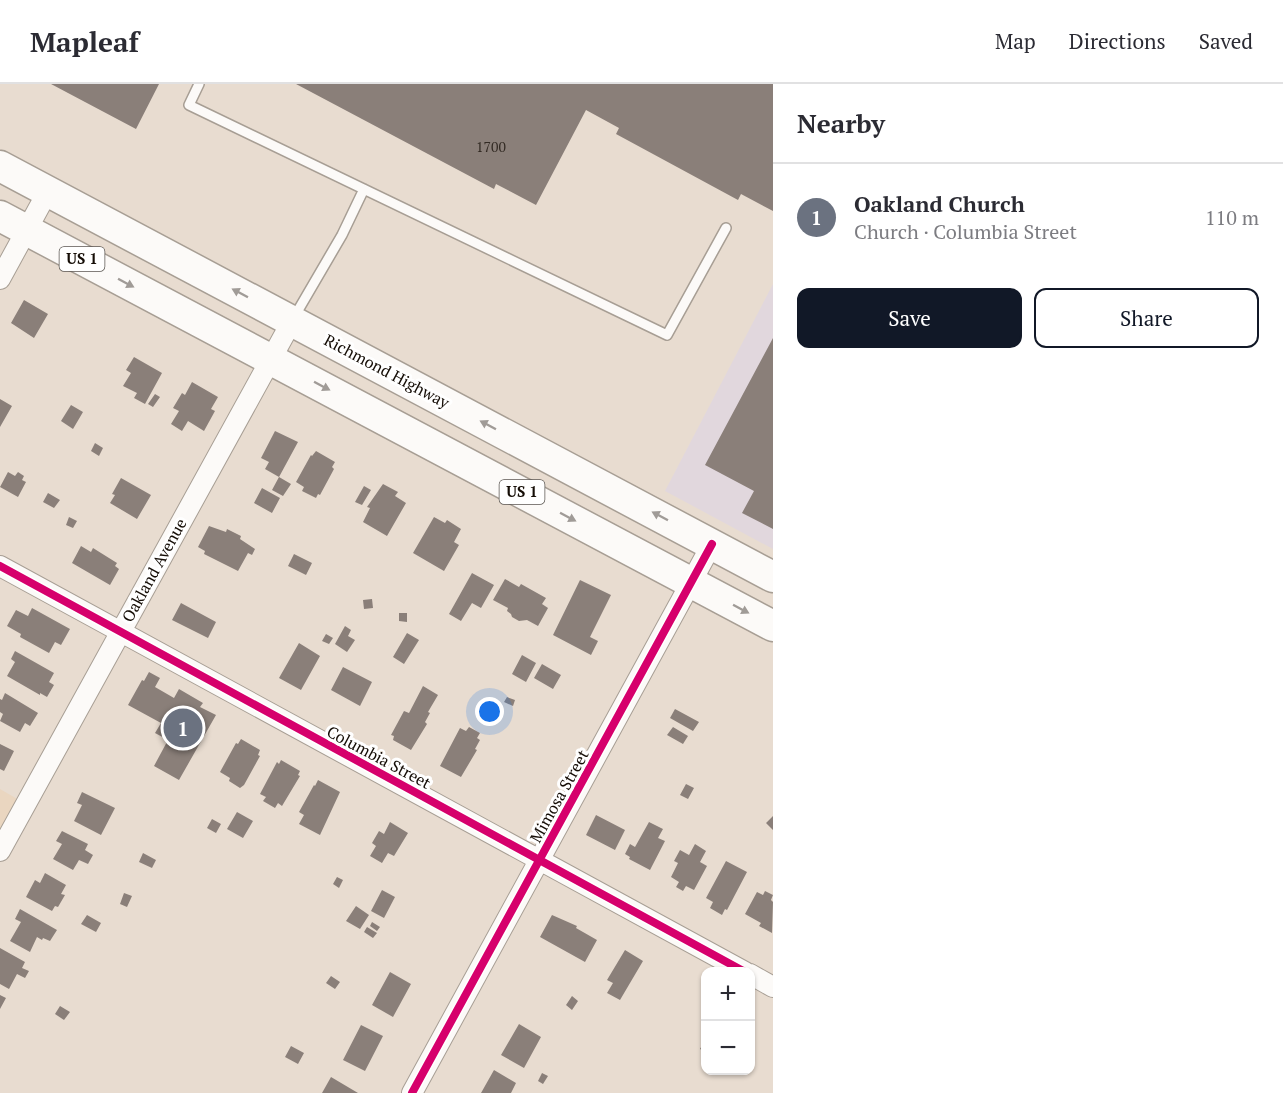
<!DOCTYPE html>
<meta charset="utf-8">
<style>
:root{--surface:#fff;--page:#f7f7f7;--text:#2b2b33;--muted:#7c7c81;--line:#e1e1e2;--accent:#111827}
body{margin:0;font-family:"PT Serif",serif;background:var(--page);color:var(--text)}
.controls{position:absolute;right:18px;bottom:18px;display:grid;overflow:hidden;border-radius:12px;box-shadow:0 2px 4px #0004}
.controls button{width:54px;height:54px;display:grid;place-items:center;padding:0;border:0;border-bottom:2px solid var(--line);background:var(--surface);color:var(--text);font:30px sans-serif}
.you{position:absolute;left:490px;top:628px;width:21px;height:21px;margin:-15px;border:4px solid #fff;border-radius:50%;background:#1a73e8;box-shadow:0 0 0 9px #1a73e833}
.badge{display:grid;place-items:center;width:39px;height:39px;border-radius:50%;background:var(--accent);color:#fff;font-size:20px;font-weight:700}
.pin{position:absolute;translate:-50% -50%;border:3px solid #fff;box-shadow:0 2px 6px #0006}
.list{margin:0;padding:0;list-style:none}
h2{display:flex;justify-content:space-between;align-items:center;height:78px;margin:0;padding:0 24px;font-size:26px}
h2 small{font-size:20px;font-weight:400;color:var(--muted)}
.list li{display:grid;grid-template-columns:39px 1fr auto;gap:18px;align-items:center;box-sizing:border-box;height:108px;padding:0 24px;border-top:2px solid var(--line)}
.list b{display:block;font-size:22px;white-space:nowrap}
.list p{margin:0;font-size:20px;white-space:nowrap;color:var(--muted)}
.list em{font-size:20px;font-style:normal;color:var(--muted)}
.actions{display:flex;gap:12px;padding:18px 24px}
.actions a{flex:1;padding:14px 0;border:2px solid var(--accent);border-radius:12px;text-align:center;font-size:21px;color:var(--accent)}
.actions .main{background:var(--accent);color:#fff}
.map{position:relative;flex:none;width:773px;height:1009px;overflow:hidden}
header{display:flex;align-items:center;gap:36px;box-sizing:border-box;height:84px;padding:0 30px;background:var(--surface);border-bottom:2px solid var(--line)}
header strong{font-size:28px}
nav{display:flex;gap:33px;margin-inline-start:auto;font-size:21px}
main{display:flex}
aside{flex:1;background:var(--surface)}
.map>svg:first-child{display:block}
.industrial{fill:#e1d7dd}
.built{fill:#ead6c0}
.building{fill:#8a7f79}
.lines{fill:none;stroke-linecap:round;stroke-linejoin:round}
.lane-casing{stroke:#a79e94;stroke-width:12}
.street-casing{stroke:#a79e94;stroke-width:22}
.primary-casing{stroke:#a79e94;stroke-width:33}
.lane{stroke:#fcfaf8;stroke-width:9}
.street{stroke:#fcfaf8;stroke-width:20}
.primary{stroke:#fcfaf8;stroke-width:30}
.cycleway-casing{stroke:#fff;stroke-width:11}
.cycleway{stroke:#d6006c;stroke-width:8}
.oneway{fill:#a09b97}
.labels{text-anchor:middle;stroke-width:6;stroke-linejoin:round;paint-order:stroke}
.number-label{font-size:14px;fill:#322a23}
.shield{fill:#fff;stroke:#5b5651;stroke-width:1.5}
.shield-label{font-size:15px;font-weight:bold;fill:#150d06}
.street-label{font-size:16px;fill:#150d06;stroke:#fff}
</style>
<header>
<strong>Mapleaf</strong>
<nav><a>Map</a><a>Directions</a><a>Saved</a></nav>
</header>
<main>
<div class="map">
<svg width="773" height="1009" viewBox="0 0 773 1009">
<rect width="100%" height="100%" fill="#e8dcd0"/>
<path class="industrial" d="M773 200V465L665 407Z"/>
<path class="built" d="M0 705 26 720 0 767Z"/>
<path class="building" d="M51 0H159L136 45Z
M296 0H773V127L741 110 738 116 616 50 619 44 586 26 536 121 496 100 494 105Z
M24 216 48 230 34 254 11 239Z
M773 254V445L742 429 754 407 705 381Z
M134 273 162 289 145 320 134 314 137 309 123 302 131 289 126 286Z
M192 298 218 313 211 325 215 327 204 347 188 337 182 347 171 340 179 327 173 324 182 309 185 311Z
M155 310 160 313 153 323 148 320Z
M0 315 12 322 0 343Z
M71 321 83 328 73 345 61 337Z
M275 347 298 358 279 393 265 385 269 378 261 374Z
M95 359 103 364 99 372 91 367Z
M316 367 335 378 332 383 334 385 320 411 318 410 316 414 302 407 304 403 296 398 311 371 312 372Z
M8 388 15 392 18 388 24 392 22 396 26 398 18 413 0 403Z
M279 393 291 400 283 412 272 406Z
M121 394 151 411 137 435 110 419 115 411 112 410Z
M383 400 398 408 395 412 406 419 387 452 363 438 370 424 367 423Z
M364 402 371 406 362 421 355 418Z
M262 404 280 414 272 429 254 419Z
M48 409 60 416 54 424 43 418Z
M69 433 77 437 73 444 66 441Z
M434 433 445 439 447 436 461 445 454 458 459 461 444 487 413 469Z
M209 442 226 448 227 445 241 452 240 455 255 465 252 471 248 469 238 487 204 470 205 467 198 463Z
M81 462 91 468 93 464 117 479 115 482 119 485 110 501 72 479Z
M294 470 312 479 306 491 288 482Z
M472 489 494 501 481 524 472 519 461 537 449 530Z
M505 495 519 503 521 500 546 514 542 520 548 524 538 542 527 536 519 537 512 533 511 530 507 527 508 524 493 516Z
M580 496 611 511 590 553 598 557 591 571 553 551Z
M372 515 373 524 364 525 363 516Z
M181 519 216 538 208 554 172 536Z
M32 524 70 545 61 561 55 558 49 569 20 553 21 550 7 542 16 526 28 532Z
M399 529H407V538L399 537Z
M345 542 351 546 348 552 355 556 347 568 335 560Z
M407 549 419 556 404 580 393 573Z
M326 550 333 554 329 560 322 557Z
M299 559 320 572 301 606 279 594Z
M15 567 54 589 49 598 54 601 47 613 40 609V611L7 592 15 578 11 575Z
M522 571 536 579 526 598 512 590Z
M542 580 561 591 553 605 534 594Z
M343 583 372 598 360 622 331 606Z
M149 588 160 594 155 603 174 614 179 605 203 619 200 623 216 631 179 696 154 682 168 656 155 649 161 639 128 621 142 596 144 597Z
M423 602 438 611 428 628 430 629 425 638 427 640 411 666 393 656 394 652 391 651 404 627 409 629Z
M5 609 38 629 30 642 25 639 20 648 0 637 3 630 0 628V615L2 616Z
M507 613 515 616 513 622 504 618Z
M675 625 699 638 693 647 670 634Z
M469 643 480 649 477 654 480 656 475 665 477 666 461 693 440 682 460 644 466 647Z
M673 643 688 652 683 660 667 651Z
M241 655 260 666 258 671 260 672 244 701 240 704 229 697 230 694 220 688 236 659 238 660Z
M0 660 14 667 4 687 0 685Z
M281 676 300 687 298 691 300 692 282 722 278 719 275 724 263 717 266 713 260 710 277 678 279 680Z
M318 696 340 708 320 751 299 740 304 731 299 728 314 701 315 702Z
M686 700 694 704 688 715 680 711Z
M82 708 115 724 101 751 74 737 82 721 77 719Z
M237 728 253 737 243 754 227 745Z
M596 731 625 746 615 766 586 751Z
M773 732V746L766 739Z
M212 735 221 740 216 749 207 744Z
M390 738 408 749 394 772 388 769 382 779 370 772 376 762 372 759 379 747 384 750Z
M649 738 663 745 658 754 665 757 650 786 629 775 630 773 625 770 630 760 635 763Z
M62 747 88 760 85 766 93 771 88 780 79 776 73 786 53 775 62 760 56 757Z
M695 760 706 767 700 778 707 782 694 806 686 802 683 807 676 803 679 798 671 793 678 779 674 777 680 766 689 771Z
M143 769 156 776 152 784 139 778Z
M726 777 747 788 727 826 725 825 722 831 710 824 713 818 706 814Z
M45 789 66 801 61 810 65 811 58 823 55 822 52 827 26 813 35 796 40 799Z
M337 793 343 796 339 804 333 800Z
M382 806 395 813 384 834 371 827Z
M765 807 773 811 771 816 773 818 772 849 759 842 761 839 745 830 757 808 763 811Z
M124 809 132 812 127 823 120 820Z
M356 822 369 831 360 845 346 837Z
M20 825 57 846 50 857 43 854 42 856 37 853 30 868 10 857 21 838 15 835Z
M87 831 101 839 96 848 81 840Z
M552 831 577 842 576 844 597 856 585 878 540 853Z
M372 838 380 843 377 847 370 842Z
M367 843 377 849 373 854 364 848Z
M0 864 25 878 22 884 29 887 25 894 17 890 9 905 0 900Z
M625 866 643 877 620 916 607 909 613 899 607 896Z
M390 888 411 900 393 933 372 921Z
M331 892 340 898 335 905 326 899Z
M0 911 6 914 0 925Z
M572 912 578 917 572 926 566 921Z
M60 922 70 928 64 936 55 930Z
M519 940 541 953 524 984 501 971Z
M361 941 383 952 365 987 343 976Z
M706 954V968L700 965Z
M291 962 304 969 298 980 285 973Z
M494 986 516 999 511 1009H481Z
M542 989 548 992 543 1000 538 997Z
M331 993 358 1009H322Z"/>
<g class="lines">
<defs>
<path id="lane" d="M199 0 189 21 667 251 726 144
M293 235 342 151 364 105"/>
<path id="street" d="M0 195 48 107
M0 482 745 888
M0 767 292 237
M750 890 773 903
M412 1009 712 460"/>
<path id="primary" d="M0 82 773 493
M0 132 773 542"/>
</defs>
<use href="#lane" class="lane-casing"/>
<use href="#street" class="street-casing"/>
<use href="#primary" class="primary-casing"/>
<use href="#lane" class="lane"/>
<use href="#street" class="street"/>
<use href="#primary" class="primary"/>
<defs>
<path id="cycleway" d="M0 482 745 888
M412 1009 712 460"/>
</defs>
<use href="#cycleway" class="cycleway-casing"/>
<use href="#cycleway" class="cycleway"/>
</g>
<defs><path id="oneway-solid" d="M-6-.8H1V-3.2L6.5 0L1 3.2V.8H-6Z" transform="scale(1.5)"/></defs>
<g class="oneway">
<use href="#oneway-solid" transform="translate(126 199) rotate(28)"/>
<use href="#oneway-solid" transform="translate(240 209) rotate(-152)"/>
<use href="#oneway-solid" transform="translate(322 302) rotate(28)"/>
<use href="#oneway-solid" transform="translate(488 341) rotate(-152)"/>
<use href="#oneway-solid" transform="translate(660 432) rotate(-152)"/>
<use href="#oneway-solid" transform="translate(568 433) rotate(28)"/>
<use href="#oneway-solid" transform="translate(741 525) rotate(28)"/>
</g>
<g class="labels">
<g class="number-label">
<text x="491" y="68">1700</text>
</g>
<g class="shield">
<rect x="59.5" y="163" width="45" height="24" rx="4.5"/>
<rect x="499.5" y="396" width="45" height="24" rx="4.5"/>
</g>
<g class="shield-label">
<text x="82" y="180">US 1</text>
<text x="522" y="413">US 1</text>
</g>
<g class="street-label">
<text transform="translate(387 287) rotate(28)" y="6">Richmond Highway</text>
<text transform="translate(154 486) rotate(-61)" y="6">Oakland Avenue</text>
<text transform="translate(379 673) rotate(28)" y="6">Columbia Street</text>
<text transform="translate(559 712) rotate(-61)" y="6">Mimosa Street</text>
</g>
</g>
</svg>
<div class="controls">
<button>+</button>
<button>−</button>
</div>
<div class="you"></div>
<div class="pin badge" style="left:183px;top:644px;background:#6b7280">1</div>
</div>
<aside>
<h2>Nearby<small></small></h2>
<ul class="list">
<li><span class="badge" style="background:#6b7280">1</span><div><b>Oakland Church</b><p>Church · Columbia Street</p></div><em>110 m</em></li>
</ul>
<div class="actions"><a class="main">Save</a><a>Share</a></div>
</aside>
</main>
